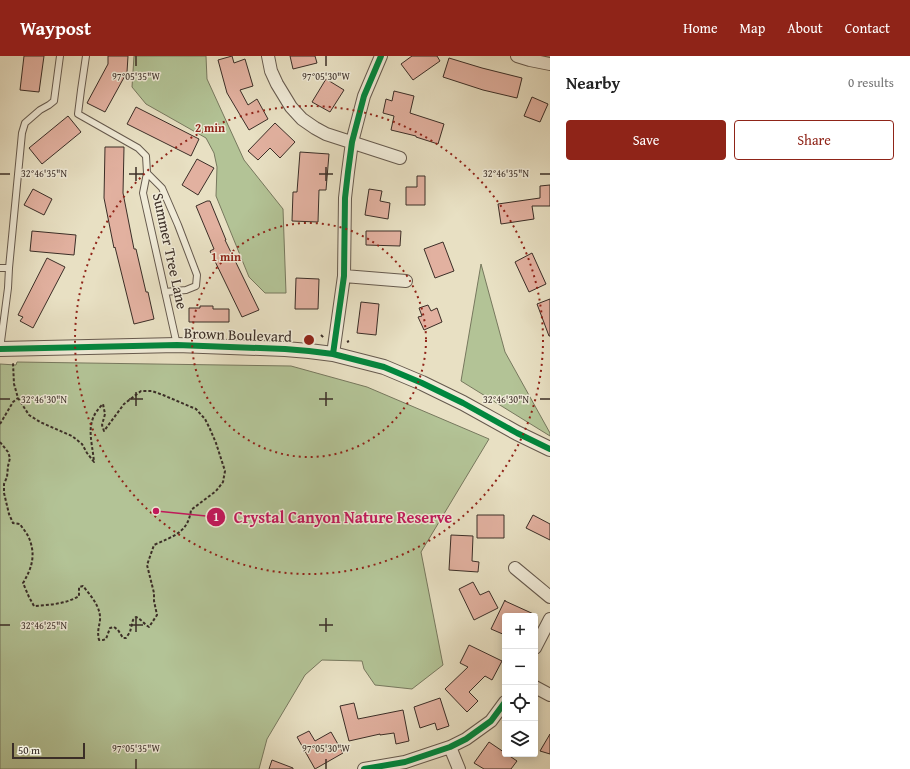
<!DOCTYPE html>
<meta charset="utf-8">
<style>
:root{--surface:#fff;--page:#f6f6f6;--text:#222;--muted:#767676;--line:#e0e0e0;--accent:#8f2418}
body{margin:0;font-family:"Gentium Book Plus",serif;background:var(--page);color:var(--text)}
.controls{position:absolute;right:12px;bottom:12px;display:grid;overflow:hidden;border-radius:4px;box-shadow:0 2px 10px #0003}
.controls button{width:36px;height:36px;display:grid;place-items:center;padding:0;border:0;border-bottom:1px solid var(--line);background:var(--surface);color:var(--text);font:20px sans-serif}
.scale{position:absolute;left:12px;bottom:10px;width:73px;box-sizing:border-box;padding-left:4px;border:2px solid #3b2e27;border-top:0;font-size:11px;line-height:14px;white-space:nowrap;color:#3b2e27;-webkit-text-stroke:3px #f0ebd8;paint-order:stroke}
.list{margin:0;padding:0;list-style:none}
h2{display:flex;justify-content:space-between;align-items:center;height:52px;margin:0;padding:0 16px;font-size:17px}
h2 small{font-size:13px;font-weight:400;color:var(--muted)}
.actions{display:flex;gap:8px;padding:12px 16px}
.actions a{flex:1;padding:9px 0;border:1px solid var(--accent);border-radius:4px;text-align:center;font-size:14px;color:var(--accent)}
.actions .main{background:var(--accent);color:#fff}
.icon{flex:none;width:22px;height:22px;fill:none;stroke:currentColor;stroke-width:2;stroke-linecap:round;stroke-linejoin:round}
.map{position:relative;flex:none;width:550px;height:713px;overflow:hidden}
header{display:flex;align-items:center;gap:24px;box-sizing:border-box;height:56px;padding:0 20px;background:var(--accent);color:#fff}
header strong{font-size:19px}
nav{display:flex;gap:22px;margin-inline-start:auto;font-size:14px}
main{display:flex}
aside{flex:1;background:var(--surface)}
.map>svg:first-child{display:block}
.green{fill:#b3c396;stroke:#77785e}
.building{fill:#e2b1a0;stroke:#3b2e27}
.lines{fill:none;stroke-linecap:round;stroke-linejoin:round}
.service-casing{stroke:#665a4e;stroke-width:8}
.minor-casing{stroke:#665a4e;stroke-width:14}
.tertiary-casing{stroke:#665a4e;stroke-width:16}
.path{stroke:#3b2e27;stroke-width:2;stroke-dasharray:3 2;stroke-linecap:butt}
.service{stroke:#f0ebd8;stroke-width:6}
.minor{stroke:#f0ebd8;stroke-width:12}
.tertiary{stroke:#f0ebd8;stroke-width:14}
.cycleway-casing{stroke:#f0ebd8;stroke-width:8}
.cycleway{stroke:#00873e;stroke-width:6}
.ticks{fill:none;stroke:#3b2e27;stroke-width:1.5}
.ring{fill:none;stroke:#8f2418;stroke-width:2;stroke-dasharray:2 4}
.labels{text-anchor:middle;stroke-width:3;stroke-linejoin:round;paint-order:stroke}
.street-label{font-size:15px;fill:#3b2e27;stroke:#f0ebd8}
.ticks-label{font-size:10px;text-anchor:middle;fill:#3b2e27;stroke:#f0ebd8;stroke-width:3;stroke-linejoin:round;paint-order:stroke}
.centre{fill:#8f2418;stroke:#f0ebd8;stroke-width:2}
.ring-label{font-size:12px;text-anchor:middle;font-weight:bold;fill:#8f2418;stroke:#f0ebd8;stroke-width:3;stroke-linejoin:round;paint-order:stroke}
.leader{fill:none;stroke:#c2185b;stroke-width:1.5}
.callout-dot{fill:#c2185b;stroke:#f0ebd8;stroke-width:1.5}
.mark-label{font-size:12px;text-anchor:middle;font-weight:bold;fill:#fff}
.callout-label{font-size:16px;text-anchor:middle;font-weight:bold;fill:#c2185b;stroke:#f0ebd8;stroke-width:3;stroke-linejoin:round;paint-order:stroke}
</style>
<header>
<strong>Waypost</strong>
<nav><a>Home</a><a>Map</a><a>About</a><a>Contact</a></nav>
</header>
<main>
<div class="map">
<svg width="550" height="713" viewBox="0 0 550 713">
<rect width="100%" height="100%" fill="#e8e0c3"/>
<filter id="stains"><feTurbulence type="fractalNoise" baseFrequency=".005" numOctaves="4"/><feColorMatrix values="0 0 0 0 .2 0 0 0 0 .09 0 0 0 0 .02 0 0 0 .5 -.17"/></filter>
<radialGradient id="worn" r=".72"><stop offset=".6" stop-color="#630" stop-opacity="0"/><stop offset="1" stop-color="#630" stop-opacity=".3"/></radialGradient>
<path class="green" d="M134 0H206L207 23 244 104 283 153 286 237H265L249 221 216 140 217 111 214 97 206 82 146 48 132 31Z
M481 208 505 296 550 377V380L461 325Z
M17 306 291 310 367 331 489 383 421 496 443 609 412 633 375 629 364 613 362 605 322 604 305 619 267 683 259 713H0V308L16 309Z"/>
<path class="building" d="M24 0H44L39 36 20 34Z
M108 0H128L127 16 105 56 87 47 108 8Z
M232 0 234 7 245 3 253 30 240 34 248 49 257 43 268 63 249 74 227 37 218 4Z
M290 0H315L317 7 293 13Z
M412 0H437L440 5 413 24 401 8Z
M449 2 482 12 522 22 517 42 483 34 443 21Z
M326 23 344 34 330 56 312 46Z
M394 35 414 40 410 57 444 68 438 88 416 81V80L391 74 394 60 383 57 386 43 392 45Z
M532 41 548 48 540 66 524 60Z
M136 51 199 83 191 100 127 68Z
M68 60 81 76 42 108 29 92Z
M275 67 295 86 280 102 270 92 258 104 248 95Z
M105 91H124L123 137 134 193H136L146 236H148L154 263 134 268 115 191 114 192 104 142Z
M300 96 329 98 326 134H319L318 166 292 165 293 136H297Z
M197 103 214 112 198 139 182 129Z
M417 120H425V149H406V131H417Z
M550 129V150H532L534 163 501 168 498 148 540 142V130Z
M33 133 52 143 44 159 24 149Z
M369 133 382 135 380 145 390 147 388 163 365 159Z
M207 145H210L226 184H225L259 254 242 261 210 195 214 193 196 150Z
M32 175 76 179 74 199 30 195Z
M366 175H401L400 190 366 189Z
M443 186 454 215 435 222 424 193Z
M532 197 546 228 529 236 515 206Z
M47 202 65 211 33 272 20 265 23 261 18 259Z
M296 222 319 223 318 253H295Z
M550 243V280H549L537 248Z
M361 246 379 248 376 279 357 277Z
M428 249 431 255 437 252 442 266 424 274 418 261 422 260 419 252Z
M200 250H213V253H229V266H189V252H200Z
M477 459H504V482H477Z
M533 459 550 468V484L526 472Z
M451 479 473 480 472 505 479 506 478 516 449 514Z
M473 526 480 539 489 535 498 552 474 564 459 533Z
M505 544V545L538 560H505V579L491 573Z
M469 589 502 605 492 624 485 620 469 636 478 645 467 656 445 633 468 611 460 607Z
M440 642 449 670 437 674 435 667 420 672 414 651Z
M354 647 358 663 403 654 409 685 396 688 394 677 380 679V678L349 685 340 650Z
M309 675 315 685 331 676 343 697 315 713 297 681Z
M550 678V698L540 695Z
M489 686 517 705 511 713H484L474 707Z
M272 704 293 712V713H269Z"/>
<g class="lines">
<defs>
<path id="service" d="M86 0 81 34 78 58 138 92 146 100 147 117 143 137 177 289
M147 117 162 132 178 169 197 219 196 230 186 234 165 236
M0 212H9
M0 293 8 232 9 212 22 77 25 67 40 54 49 49 54 45 60 0"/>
<path id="minor" d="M268 0 271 15 277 28 291 51 302 63 315 72 326 78 400 102
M517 0 530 4 550 8
M344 220 406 225
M333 298 344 220 345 142 348 116 352 86 364 40 381 0
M515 512 550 541
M535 592 550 563
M535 631 550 639
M450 691 459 713
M364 713 405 706 450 691 466 683 491 665 505 646"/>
<path id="tertiary" d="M0 293 177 289 285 293 309 295 333 298 384 311 422 327 463 347 517 377 550 393"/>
</defs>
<use href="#service" class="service-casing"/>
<use href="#minor" class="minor-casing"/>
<use href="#tertiary" class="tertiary-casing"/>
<path class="path" d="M321 279 324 282
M347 286 349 285
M0 368 13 346 18 342
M0 386 8 396 10 402 8 410 7 421 4 428V437L9 458 13 467 20 468C23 473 27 477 29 482 36 499 32 512 23 527L29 541 34 550C49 549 66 548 79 540V531L83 530C91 540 101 551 100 564 99 572 97 575 99 584H103L106 583 110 572 114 571 118 574 123 582H126L130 576 133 564 136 561C141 563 144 568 149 571L157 559 154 545V537L147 509 154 489C173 480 188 477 191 454L216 435 223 426 225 415 216 387 210 373 205 363 196 353 163 339 152 335H141L124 348 104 375 102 369 105 358 103 348C84 366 92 383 94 406L87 397 82 388 72 380 40 366 29 359 18 342 14 328 13 307"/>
<use href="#service" class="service"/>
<use href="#minor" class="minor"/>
<use href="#tertiary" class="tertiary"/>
<defs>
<path id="cycleway" d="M0 293 177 289 285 293 309 295 333 298 384 311 422 327 463 347 517 377 550 393
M333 298 344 220 345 142 348 116 352 86 364 40 381 0
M364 713 405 706 450 691 466 683 491 665 505 646"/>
</defs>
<use href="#cycleway" class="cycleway-casing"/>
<use href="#cycleway" class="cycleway"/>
</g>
<path class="ticks" d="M136 0V10M326 0V10M136 111V125M326 111V125M0 118H10M129 118H143M319 118H333M540 118H550M136 336V350M326 336V350M0 343H10M129 343H143M319 343H333M540 343H550M136 562V576M326 562V576M0 569H10M129 569H143M319 569H333M136 703V713M326 703V713"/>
<g class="ring">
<circle cx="309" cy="284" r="117"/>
<circle cx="309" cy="284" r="234"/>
</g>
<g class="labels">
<g class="street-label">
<text transform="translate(170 195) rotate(78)" y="5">Summer Tree Lane</text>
<text transform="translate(238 279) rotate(2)" y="5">Brown Boulevard</text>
</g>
</g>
<g class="ticks-label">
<text x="136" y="24">97°05'35"W</text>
<text x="326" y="24">97°05'30"W</text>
<text x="44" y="121">32°46'35"N</text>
<text x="506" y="121">32°46'35"N</text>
<text x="44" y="347">32°46'30"N</text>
<text x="506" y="347">32°46'30"N</text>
<text x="44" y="573">32°46'25"N</text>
<text x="136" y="696">97°05'35"W</text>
<text x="326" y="696">97°05'30"W</text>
</g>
<circle cx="309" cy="284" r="6" class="centre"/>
<g class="ring-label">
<text x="210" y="76">2 min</text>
<text x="226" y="205">1 min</text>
</g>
<path class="leader" d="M156 455L216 461"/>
<g class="callout-dot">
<circle cx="156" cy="455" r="4"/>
<circle cx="216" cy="461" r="10"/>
</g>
<g class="mark-label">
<text x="216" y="465">1</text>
</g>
<g class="callout-label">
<text x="343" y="467">Crystal Canyon Nature Reserve</text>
</g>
<rect width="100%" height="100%" filter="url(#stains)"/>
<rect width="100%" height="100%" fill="url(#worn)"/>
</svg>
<div class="controls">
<button>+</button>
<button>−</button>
<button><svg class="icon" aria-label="locate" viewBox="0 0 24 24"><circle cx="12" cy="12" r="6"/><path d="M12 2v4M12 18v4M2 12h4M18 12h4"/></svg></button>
<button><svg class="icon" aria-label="layers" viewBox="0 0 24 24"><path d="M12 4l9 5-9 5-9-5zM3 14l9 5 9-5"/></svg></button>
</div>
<div class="scale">50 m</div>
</div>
<aside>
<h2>Nearby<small>0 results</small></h2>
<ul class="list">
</ul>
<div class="actions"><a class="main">Save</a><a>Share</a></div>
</aside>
</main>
